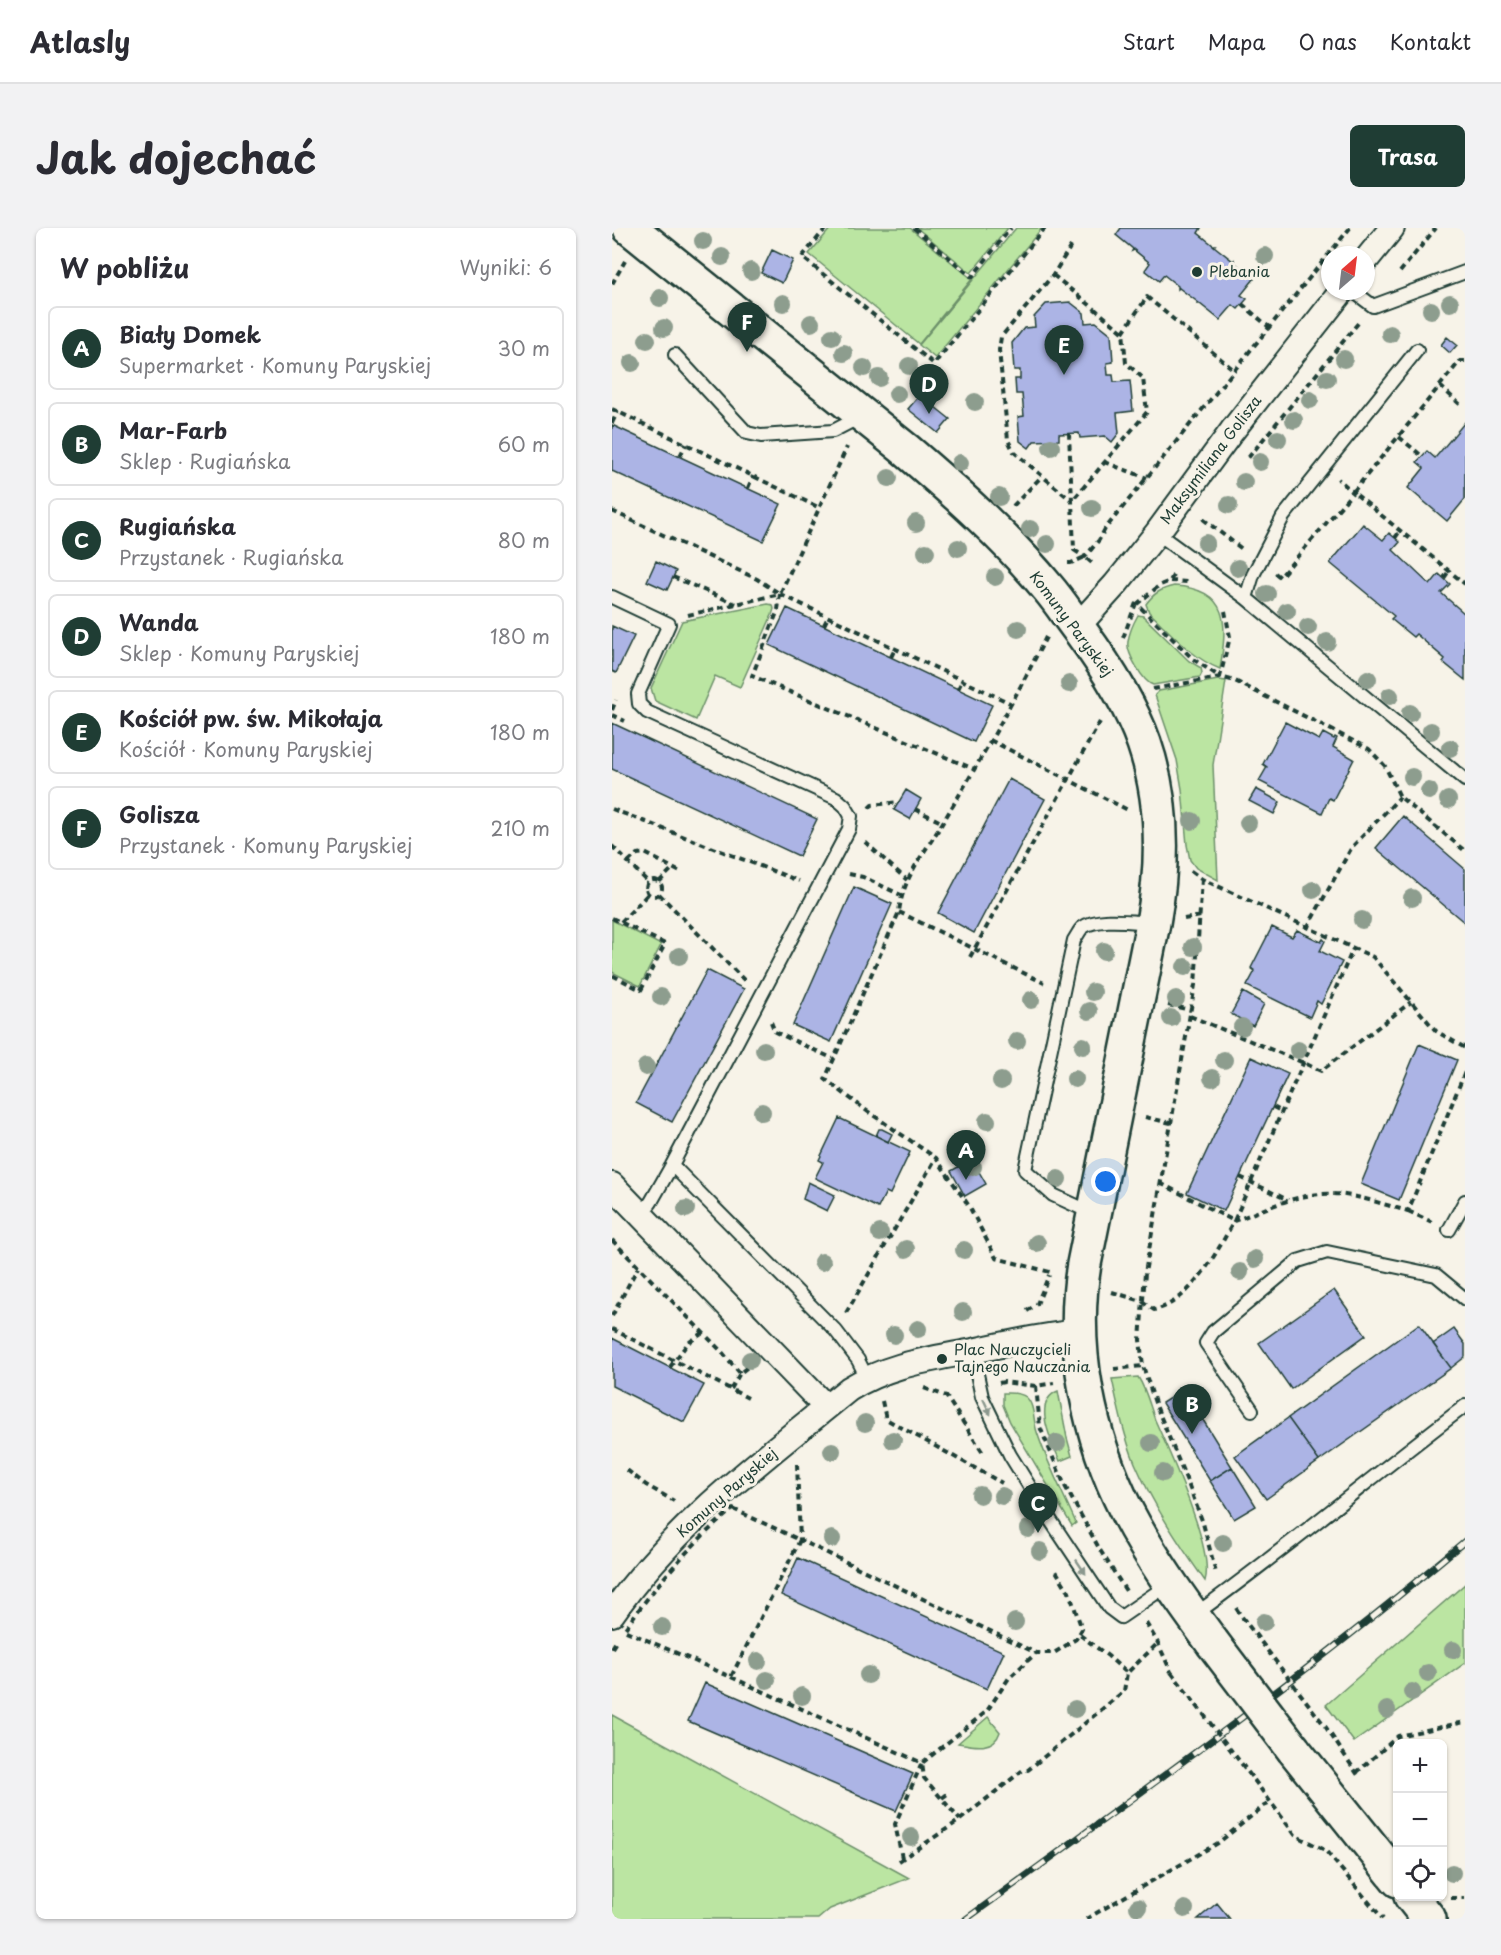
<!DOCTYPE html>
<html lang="pl">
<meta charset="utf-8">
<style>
:root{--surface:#fff;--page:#f2f2f3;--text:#2b2b33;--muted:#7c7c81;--line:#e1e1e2;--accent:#1f3d34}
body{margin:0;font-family:"Playpen Sans",sans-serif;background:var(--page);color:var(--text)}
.controls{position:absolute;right:18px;bottom:18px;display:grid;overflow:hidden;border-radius:9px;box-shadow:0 2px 4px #0004}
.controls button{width:54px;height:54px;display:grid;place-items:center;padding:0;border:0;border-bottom:2px solid var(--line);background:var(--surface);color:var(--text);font:30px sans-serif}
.compass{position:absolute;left:709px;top:18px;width:54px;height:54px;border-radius:50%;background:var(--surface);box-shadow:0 2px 4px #0004;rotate:28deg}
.you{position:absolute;left:494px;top:954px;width:21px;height:21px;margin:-15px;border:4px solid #fff;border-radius:50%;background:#1a73e8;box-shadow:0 0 0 9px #1a73e833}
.badge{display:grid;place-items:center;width:39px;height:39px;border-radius:50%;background:var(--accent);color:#fff;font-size:20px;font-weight:700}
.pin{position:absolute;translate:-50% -50px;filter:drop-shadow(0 2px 3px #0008)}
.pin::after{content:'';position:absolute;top:32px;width:21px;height:18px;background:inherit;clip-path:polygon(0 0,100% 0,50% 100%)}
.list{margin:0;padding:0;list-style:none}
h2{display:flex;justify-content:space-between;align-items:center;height:78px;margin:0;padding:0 24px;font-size:26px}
h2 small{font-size:20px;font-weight:400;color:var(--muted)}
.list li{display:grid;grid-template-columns:39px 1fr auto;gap:18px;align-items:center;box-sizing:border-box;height:84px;margin:0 12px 12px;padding:0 12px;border:2px solid var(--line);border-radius:9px}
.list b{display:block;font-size:22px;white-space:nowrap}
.list p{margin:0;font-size:20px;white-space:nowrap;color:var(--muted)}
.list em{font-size:20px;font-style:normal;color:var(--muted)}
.icon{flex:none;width:33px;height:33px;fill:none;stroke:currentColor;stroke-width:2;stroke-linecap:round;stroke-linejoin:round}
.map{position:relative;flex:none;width:853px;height:1691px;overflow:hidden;border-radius:9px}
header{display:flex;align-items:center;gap:36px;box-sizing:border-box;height:84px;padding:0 30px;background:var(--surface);border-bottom:2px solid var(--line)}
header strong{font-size:28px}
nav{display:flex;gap:33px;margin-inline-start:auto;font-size:21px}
.intro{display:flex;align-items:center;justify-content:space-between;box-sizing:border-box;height:144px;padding:0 36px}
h1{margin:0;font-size:42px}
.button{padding:15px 27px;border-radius:9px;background:var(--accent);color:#fff;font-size:21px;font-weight:700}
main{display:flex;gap:36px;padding:0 36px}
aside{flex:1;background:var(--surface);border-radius:9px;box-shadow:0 2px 4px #0004}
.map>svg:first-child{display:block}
.green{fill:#bbe5a2;stroke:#6d916b;stroke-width:1.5}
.building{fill:#acb4e5;stroke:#1f3d34;stroke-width:1.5}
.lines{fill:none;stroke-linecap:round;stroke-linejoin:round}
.lane-casing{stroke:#1f3d34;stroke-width:16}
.street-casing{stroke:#1f3d34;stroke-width:28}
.secondary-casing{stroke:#1f3d34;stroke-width:38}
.path{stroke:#1f3d34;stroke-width:4;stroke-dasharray:6 4.5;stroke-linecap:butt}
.lane{stroke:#f7f3e8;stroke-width:12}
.street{stroke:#f7f3e8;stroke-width:24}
.secondary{stroke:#f7f3e8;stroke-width:33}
.rail-casing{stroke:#1f3d34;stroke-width:7}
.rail{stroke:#f7f3e8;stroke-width:4.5;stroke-dasharray:14;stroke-linecap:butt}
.secondary-bridge-casing{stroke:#1f3d34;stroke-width:38;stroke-linecap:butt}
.path-bridge{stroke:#1f3d34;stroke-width:4;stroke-dasharray:6 4.5;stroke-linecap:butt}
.secondary-bridge{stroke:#f7f3e8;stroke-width:33}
.tree{fill:#8d9d8e}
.oneway{fill:#8b988e}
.poi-dot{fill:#1f3d34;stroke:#f7f3e8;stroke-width:2}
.labels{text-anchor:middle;stroke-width:6;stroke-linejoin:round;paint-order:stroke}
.poi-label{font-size:15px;fill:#1f3d34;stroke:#f7f3e8;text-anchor:start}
.street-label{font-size:15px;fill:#1f3d34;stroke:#f7f3e8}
</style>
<header>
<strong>Atlasly</strong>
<nav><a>Start</a><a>Mapa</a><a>O nas</a><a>Kontakt</a></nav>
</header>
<div class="intro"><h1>Jak dojechać</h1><a class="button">Trasa</a></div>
<main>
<aside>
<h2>W pobliżu<small>Wyniki: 6</small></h2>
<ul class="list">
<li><span class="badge">A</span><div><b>Biały Domek</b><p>Supermarket · Komuny Paryskiej</p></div><em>30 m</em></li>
<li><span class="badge">B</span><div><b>Mar-Farb</b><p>Sklep · Rugiańska</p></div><em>60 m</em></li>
<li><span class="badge">C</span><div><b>Rugiańska</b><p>Przystanek · Rugiańska</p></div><em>80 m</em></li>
<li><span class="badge">D</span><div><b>Wanda</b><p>Sklep · Komuny Paryskiej</p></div><em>180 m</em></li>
<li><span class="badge">E</span><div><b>Kościół pw. św. Mikołaja</b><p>Kościół · Komuny Paryskiej</p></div><em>180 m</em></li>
<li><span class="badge">F</span><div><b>Golisza</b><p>Przystanek · Komuny Paryskiej</p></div><em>210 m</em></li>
</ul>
</aside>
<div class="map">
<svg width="853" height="1691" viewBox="0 0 853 1691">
<rect width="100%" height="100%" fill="#f7f3e8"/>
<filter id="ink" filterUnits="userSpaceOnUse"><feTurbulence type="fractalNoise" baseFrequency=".0167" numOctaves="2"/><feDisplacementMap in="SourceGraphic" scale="12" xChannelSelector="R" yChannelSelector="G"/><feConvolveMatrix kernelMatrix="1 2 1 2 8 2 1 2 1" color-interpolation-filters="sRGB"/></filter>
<g filter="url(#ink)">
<path class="green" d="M219 0H298L360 51 307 116 197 26Z
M305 0H396L359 45Z
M404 0H430L323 130 307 117Z
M562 358C619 361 615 397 608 441 580 430 559 405 537 384L534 376C542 365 549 361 562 358Z
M156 376 161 377 162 381 160 387 128 459 103 448 84 492 43 473 39 460 70 393Z
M526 387 531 388 577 433 589 440 590 445 588 449 541 457C531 454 514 424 516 414 517 405 522 394 526 387Z
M606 452 614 453 601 537 606 652 584 640 578 632 575 617 570 561 565 532 543 467 547 463Z
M0 692 49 717 28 758 0 744Z
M526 1149C534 1161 538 1178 543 1192 557 1224 603 1322 593 1353 567 1316 541 1277 523 1235 512 1208 506 1179 500 1151Z
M446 1163 455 1210 460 1228 448 1233C440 1214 419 1174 446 1163Z
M391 1165C398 1165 408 1164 414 1169 423 1177 421 1193 425 1204 435 1235 451 1265 464 1295L460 1298 398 1194 391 1177Z
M853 1356V1435L742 1514 714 1477Z
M0 1487 297 1650 218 1681 206 1691H0Z
M376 1489 388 1504C382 1523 361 1518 346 1515Z"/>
<path class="building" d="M509 0H589L586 5 601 17H603L602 18 621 33 622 32V34L642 51 629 67 635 71 626 81 621 77 608 92 588 76H586L587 75 567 60 566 61V58L552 47 547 53 533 42 538 35 522 22 520 23 521 21 504 7Z
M160 22 181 32 170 55 149 45Z
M458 74 472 85 473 95 484 94 499 106 501 134 495 135 496 147H501L502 154 518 153 521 183 505 185 507 205 500 214 493 208 468 210 467 205 447 206V212L422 213 417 220 408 213 406 189 412 188 410 166H404L403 151H408V142H402L400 115 412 100 423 99 422 89 434 76Z
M835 109 845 117 838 125 829 117Z
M308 167 338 191 326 205 296 181Z
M853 194V271L835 293 796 260 812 240 805 234 815 223 823 230Z
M0 197 169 276 151 313 0 243Z
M751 296 771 312 777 305 788 314 781 322 818 357 827 346 838 356 829 365 853 386V452L831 434 833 431 804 406 801 409 779 391 782 388 718 335Z
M44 333 64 343 55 362 35 353Z
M175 380 380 477 362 514 157 417Z
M0 398 22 408 4 445 0 443Z
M673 494 707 512 711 505 722 511 723 509 725 510 721 519 742 531 721 572 717 570 710 585 647 553 655 539 651 536Z
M0 495 205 591 187 628 0 541Z
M397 551 433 571 362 705 326 685Z
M644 561 668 574 662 586 637 573Z
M294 562 309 571 298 591 282 582Z
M791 588 853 641V695L764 620Z
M242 659 280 676 219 814 181 797Z
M660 699 680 709 685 702 709 714 711 711 713 713 708 723 730 734 709 776 705 773 698 789 635 758 643 743 639 740Z
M95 742 132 761 60 894 24 875Z
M631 764 652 776 641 798 619 786Z
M807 816 845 832 787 972 749 956Z
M639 829 676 846 612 983 575 965Z
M227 890 298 924 278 966 274 964 266 980 203 950 211 934 207 932Z
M267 901H270L280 906 276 914 264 908Z
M353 935 359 946 366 942 374 956 353 968 339 943Z
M196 954 223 967 215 983 191 971Z
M722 1062 754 1107 679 1161 647 1115Z
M807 1096 839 1140 707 1233 676 1190Z
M842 1101 853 1116V1129L839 1140 821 1116Z
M0 1110 92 1157 72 1194 0 1158Z
M572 1161 620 1239 598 1253 550 1175Z
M676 1190 707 1233 654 1271 623 1228Z
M620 1239 644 1278 622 1291 598 1253Z
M186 1330 392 1424 375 1461 169 1367Z
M93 1455 301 1546 284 1583 76 1493Z
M605 1675 618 1691H586Z"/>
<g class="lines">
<defs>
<path id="lane" d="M741 63 761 78 853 44
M63 127 135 205 149 208 221 203 250 188
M545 305 634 370 853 552
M0 369 57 396 26 466 27 476 35 484 224 570 233 578 239 588 237 601 60 937 39 974 29 987
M634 370 641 347 671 289 805 122
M60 937 224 1103 246 1132 255 1150
M482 986 441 967 413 942 462 712C465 708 467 703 470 700 485 688 521 694 540 695
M837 1002 853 973
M360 1123 370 1169 398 1227 437 1290 497 1380 509 1389 557 1356
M640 1182 594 1115 601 1104 686 1033 715 1024 824 1047 853 1071
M581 1388C674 1321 762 1247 853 1178"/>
<path id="street" d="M754 32 780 0
M465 399 503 357 545 305 620 203 730 63
M0 957 214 1179
M0 1386C63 1295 153 1230 237 1161 278 1136 315 1132 361 1123 396 1115 431 1108 467 1104"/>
<path id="secondary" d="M18 0 293 221C343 264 394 309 436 360 448 374 458 390 469 404 494 438 518 475 532 515 552 573 552 635 541 695L472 1036C458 1119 477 1209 515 1284 539 1330 569 1372 600 1414
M682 1522 786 1652
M799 1668 817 1691"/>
</defs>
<use href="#lane" class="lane-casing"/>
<use href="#street" class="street-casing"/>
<use href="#secondary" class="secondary-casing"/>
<path class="path" d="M214 0 190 29 322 136 433 0
M302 0 360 49 399 0
M459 18 441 47 389 109 387 122 396 212 402 224 460 273 462 322 473 329 487 312 493 301 738 0
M788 44 824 0
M441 47 511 104 514 135 531 150 535 184 460 273 457 206
M0 56 13 33
M630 76 657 99
M511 104 535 69 622 142
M853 133H848L741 264 853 356
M828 158 851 179
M0 181 208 280
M0 195 6 183
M787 209 810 228
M68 228 74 216
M636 230 747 94
M492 234 535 250
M136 260 141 248
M401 278 430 248
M0 283 145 351 168 366 235 219
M591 291 630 321
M783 310 788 303
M456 335H459L473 329 480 335
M663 345 668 349 741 264 726 251
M61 349 124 376
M832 350 837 343
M558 353 576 354
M168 366 166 382 140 448 362 541
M613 383 618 409 608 449 623 453 757 521 773 538 788 569 853 623
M76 387 168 366 398 475
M212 397 216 389
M434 409C403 471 367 535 331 594 313 625 291 648 287 684L213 851 255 883 324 930 357 978 384 1030 438 1044 439 1042
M511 410 524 375
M279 429 283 421
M346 461 350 453
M541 461 608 449 581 431 525 376 548 357 558 353 563 344
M0 482 4 472
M0 487 13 493
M378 512 516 582
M257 580 260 577 287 574
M0 581 187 653
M303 581 331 595
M253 614 295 652
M0 618 36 654
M16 634 25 626 33 625 68 644
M579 643 590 651 761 729 824 803 853 820
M237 646 251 649 289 667
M590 651 583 757 533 1045 528 1112 531 1138 543 1175 577 1258 591 1295 604 1345
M34 660a8 8 0 1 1 16 0a8 8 0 1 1-16 0Z
M47 654 61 640
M47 666 133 753
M287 684 432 755
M0 690 53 716 29 762 0 747
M572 691 589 688
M9 694 36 666
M695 700 740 619 788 569
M358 729 489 492
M556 777 579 782
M578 788 692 835 709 843 799 774
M159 794 163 804 222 831
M661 879 671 884
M533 889 559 895
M628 949 676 972
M548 955 622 993 741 721
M796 983 820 994
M0 1012 110 1124 128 1145
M500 1064 530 1073 542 1082C579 1074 605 1024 622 993 651 982 679 968 710 966 739 964 769 976 796 983L853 844
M415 1083 425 1076 437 1047
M234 1085 324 930
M0 1088 26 1039
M0 1101 136 1170
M58 1139 76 1115 91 1105
M502 1141 531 1138
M387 1155 392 1154 424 1158 442 1155
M424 1158 428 1199 453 1258 488 1322 514 1363
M312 1160 334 1168 371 1225
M119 1161 128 1145 137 1138
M270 1173 274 1191 390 1255
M185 1236 188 1312 424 1425H442L464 1411 470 1401 457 1364 444 1343
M15 1242 34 1257 62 1273
M121 1281 188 1312 119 1449 12 1402C44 1357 78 1316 121 1281Z
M624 1380 630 1389
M534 1395 546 1415 559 1444
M468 1407 496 1428 515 1445 546 1415
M0 1420 5 1412
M119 1449 310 1535 375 1483 397 1450 424 1425
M713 1498 746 1547
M744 1545 786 1508 853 1494
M642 1552 684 1608 713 1622 771 1691
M330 1570 338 1564
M290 1630 283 1596 310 1535 312 1550 348 1592
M287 1633 348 1592 411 1542H416L512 1463 515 1445
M839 1670H853
M474 1691 606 1615 652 1578 659 1575"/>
<use href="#lane" class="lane"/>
<use href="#street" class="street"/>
<use href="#secondary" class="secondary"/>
<defs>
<path id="rail" d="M354 1691C523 1569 693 1448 853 1313"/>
</defs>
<use href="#rail" class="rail-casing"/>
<use href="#rail" class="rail"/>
<defs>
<path id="secondary-bridge" d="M600 1414 682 1522"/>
</defs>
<use href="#secondary-bridge" class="secondary-bridge-casing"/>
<path class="path-bridge" d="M630 1389 713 1498
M559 1444 642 1552"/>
<use href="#secondary-bridge" class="secondary-bridge"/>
</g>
<g class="tree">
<circle cx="91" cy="13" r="9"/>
<circle cx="653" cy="28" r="9"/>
<circle cx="110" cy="29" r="9"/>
<circle cx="139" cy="43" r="9"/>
<circle cx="48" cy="70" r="9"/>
<circle cx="171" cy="75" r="9"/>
<circle cx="838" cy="75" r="9"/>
<circle cx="819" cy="82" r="9"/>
<circle cx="199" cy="95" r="9"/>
<circle cx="52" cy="100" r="9"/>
<circle cx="778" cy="106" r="9"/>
<circle cx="220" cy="109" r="9"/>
<circle cx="35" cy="112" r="9"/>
<circle cx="232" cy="125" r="9"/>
<circle cx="732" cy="131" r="9"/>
<circle cx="20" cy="135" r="9"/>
<circle cx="297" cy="138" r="9"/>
<circle cx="252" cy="140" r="9"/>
<circle cx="267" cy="150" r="9"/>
<circle cx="715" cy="151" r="9"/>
<circle cx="285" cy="166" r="9"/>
<circle cx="698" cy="172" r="9"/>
<circle cx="363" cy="174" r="9"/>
<circle cx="682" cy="192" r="9"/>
<circle cx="666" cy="211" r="9"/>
<circle cx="439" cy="219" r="9"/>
<circle cx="648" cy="234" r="9"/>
<circle cx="348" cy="235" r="9"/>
<circle cx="277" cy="250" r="9"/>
<circle cx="632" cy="254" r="9"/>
<circle cx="387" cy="269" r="9"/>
<circle cx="617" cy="277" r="9"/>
<circle cx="480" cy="280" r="9"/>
<circle cx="304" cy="295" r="9"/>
<circle cx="418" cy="301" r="9"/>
<circle cx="594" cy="315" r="9"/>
<circle cx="435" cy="316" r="9"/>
<circle cx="346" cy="320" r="9"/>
<circle cx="314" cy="324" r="9"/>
<circle cx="626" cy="340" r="9"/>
<circle cx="383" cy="349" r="9"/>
<circle cx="655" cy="366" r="9"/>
<circle cx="675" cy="383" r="9"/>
<circle cx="696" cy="399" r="9"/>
<circle cx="406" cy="401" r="9"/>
<circle cx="715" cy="414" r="9"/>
<circle cx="756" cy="451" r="9"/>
<circle cx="457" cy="456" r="9"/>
<circle cx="778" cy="468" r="9"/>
<circle cx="798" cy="485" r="9"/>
<circle cx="819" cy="503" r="9"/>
<circle cx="838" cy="520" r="9"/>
<circle cx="800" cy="549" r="9"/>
<circle cx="817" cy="563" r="9"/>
<circle cx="836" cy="572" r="9"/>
<circle cx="580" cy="593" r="9"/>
<circle cx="636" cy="595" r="9"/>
<circle cx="701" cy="662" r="9"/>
<circle cx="800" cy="670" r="9"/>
<circle cx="750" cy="692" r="9"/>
<circle cx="581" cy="719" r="9"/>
<circle cx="492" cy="723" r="9"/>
<circle cx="67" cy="728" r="9"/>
<circle cx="573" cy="739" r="9"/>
<circle cx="481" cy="764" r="9"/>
<circle cx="49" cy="769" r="9"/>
<circle cx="564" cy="771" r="9"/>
<circle cx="419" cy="772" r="9"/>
<circle cx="477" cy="783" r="9"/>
<circle cx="559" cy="790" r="9"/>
<circle cx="630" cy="799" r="9"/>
<circle cx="405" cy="813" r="9"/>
<circle cx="471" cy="818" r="9"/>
<circle cx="152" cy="822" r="9"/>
<circle cx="686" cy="822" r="9"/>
<circle cx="612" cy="832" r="9"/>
<circle cx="34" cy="839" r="9"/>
<circle cx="600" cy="850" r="9"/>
<circle cx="463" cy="851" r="9"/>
<circle cx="389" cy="853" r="9"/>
<circle cx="150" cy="884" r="9"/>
<circle cx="375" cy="893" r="9"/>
<circle cx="361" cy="939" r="9"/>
<circle cx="446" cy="951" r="9"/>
<circle cx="74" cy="981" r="9"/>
<circle cx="268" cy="1005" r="9"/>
<circle cx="425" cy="1015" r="9"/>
<circle cx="294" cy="1021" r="9"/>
<circle cx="352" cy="1022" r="9"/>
<circle cx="643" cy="1031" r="9"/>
<circle cx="210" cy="1034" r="9"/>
<circle cx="628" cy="1044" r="9"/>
<circle cx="351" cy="1084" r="9"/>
<circle cx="306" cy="1101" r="9"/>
<circle cx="282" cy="1107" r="9"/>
<circle cx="138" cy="1132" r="9"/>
<circle cx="253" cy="1195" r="9"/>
<circle cx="281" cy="1212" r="9"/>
<circle cx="445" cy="1215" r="9"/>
<circle cx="539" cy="1215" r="9"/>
<circle cx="220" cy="1223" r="9"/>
<circle cx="551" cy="1245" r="9"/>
<circle cx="368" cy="1267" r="9"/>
<circle cx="390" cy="1268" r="9"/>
<circle cx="416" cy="1301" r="9"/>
<circle cx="220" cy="1311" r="9"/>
<circle cx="611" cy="1315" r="9"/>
<circle cx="428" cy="1323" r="9"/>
<circle cx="403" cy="1394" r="9"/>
<circle cx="652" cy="1394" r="9"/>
<circle cx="50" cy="1399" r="9"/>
<circle cx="841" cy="1422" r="9"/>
<circle cx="146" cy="1433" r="9"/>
<circle cx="816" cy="1445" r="9"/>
<circle cx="256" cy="1447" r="9"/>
<circle cx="155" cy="1452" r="9"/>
<circle cx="800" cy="1464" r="9"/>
<circle cx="190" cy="1468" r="9"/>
<circle cx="463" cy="1481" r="9"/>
<circle cx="775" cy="1482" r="9"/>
<circle cx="299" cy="1609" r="9"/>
<circle cx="840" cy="1645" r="9"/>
<circle cx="526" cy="1679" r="9"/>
<circle cx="573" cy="1681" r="9"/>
</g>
<defs><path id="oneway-solid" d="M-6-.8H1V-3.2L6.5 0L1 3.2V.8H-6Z" transform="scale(1.5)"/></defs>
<g class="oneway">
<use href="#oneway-solid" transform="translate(375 1179) rotate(65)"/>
<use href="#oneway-solid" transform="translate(469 1339) rotate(56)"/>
</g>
</g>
<g class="poi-dot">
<circle cx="585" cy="44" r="6"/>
<circle cx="330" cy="1131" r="6"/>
</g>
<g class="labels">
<g class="poi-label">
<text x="597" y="49">Plebania</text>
<text x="342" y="1127">Plac Nauczycieli<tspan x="342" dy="17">Tajnego Nauczania</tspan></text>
</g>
<g class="street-label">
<text transform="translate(599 232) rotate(-53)" y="5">Maksymiliana Golisza</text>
<text transform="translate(459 396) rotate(53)" y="5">Komuny Paryskiej</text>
<text transform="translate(115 1265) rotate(-41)" y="5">Komuny Paryskiej</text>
</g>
</g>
</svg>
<div class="controls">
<button>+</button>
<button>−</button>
<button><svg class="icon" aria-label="locate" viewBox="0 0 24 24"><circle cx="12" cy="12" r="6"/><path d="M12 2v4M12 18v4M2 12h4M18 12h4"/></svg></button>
</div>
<svg class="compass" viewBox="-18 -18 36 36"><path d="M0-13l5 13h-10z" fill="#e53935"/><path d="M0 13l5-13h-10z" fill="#7c7c81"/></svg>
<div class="you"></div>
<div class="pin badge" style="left:354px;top:952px">A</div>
<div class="pin badge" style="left:580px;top:1206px">B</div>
<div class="pin badge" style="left:426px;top:1305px">C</div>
<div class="pin badge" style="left:317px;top:186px">D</div>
<div class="pin badge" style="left:452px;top:147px">E</div>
<div class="pin badge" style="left:135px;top:124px">F</div>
</div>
</main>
